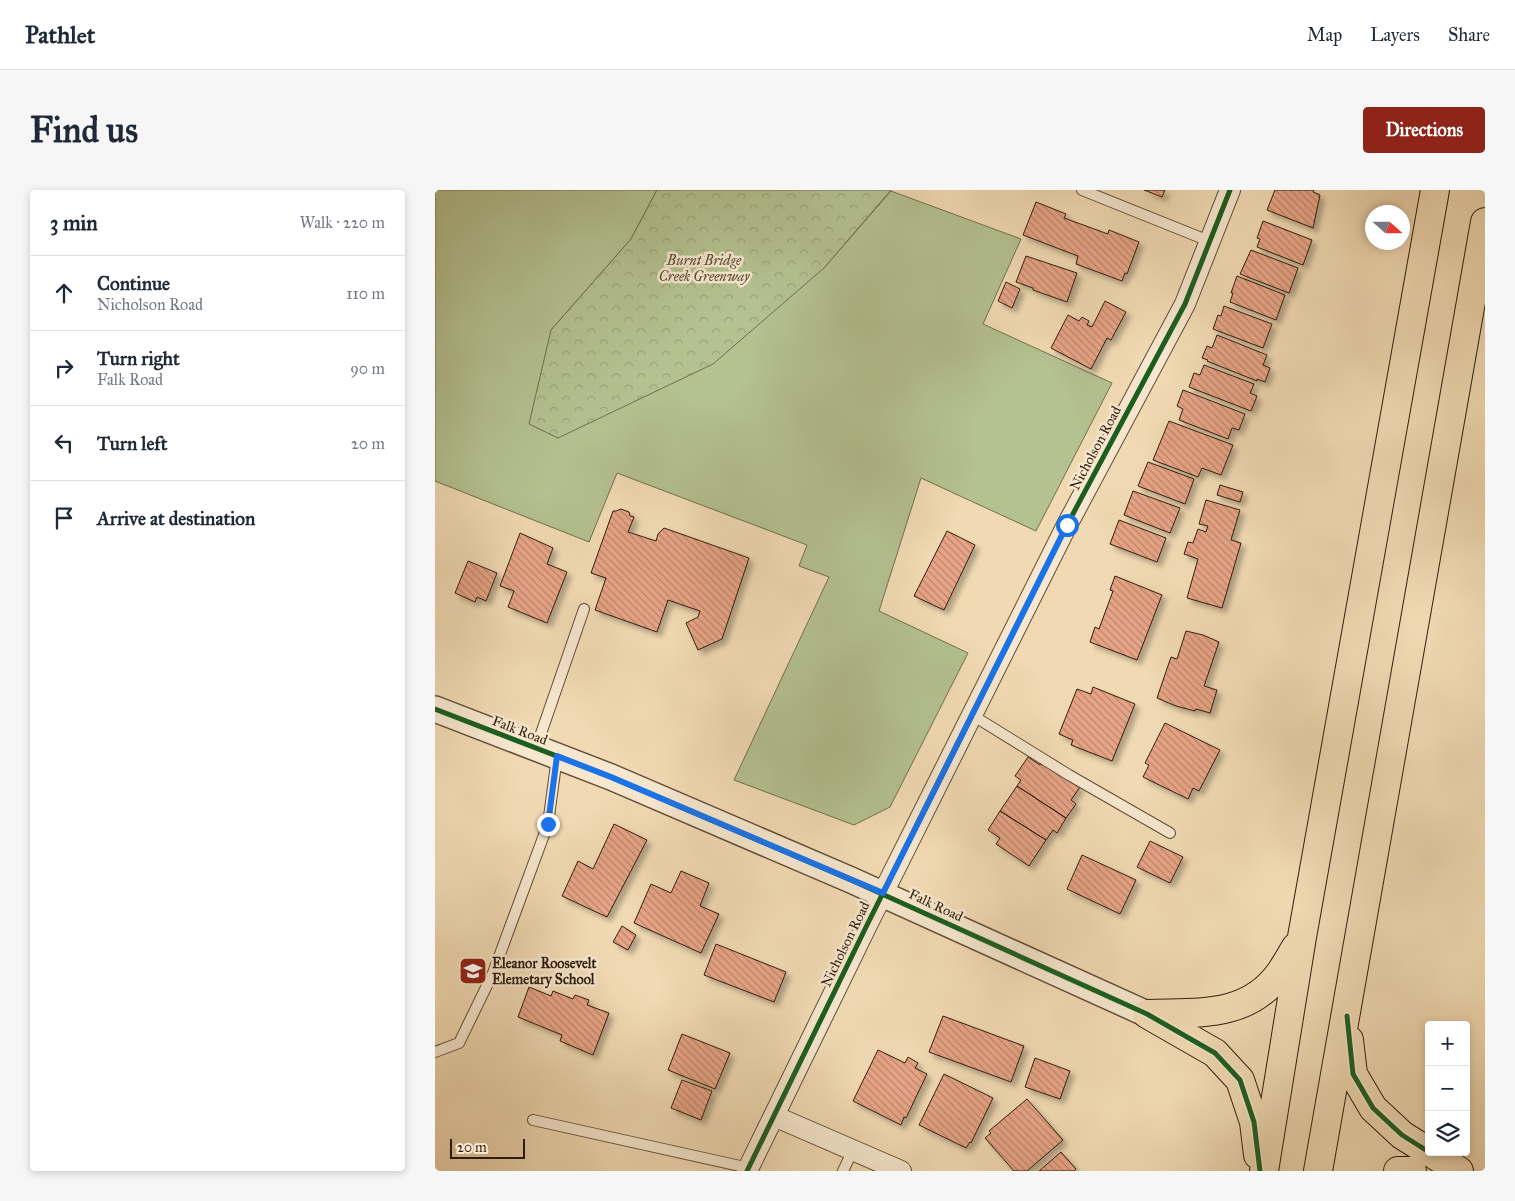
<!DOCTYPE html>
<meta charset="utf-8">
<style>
:root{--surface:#fff;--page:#f6f6f7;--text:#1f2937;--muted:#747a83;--line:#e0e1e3;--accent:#8f2418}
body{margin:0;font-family:"IM FELL Great Primer",serif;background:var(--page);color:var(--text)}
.controls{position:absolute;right:15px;bottom:15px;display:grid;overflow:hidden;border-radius:5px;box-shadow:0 2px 8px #0003}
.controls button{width:45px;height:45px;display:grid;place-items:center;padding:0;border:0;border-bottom:1px solid var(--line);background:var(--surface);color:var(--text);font:25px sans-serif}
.compass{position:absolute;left:930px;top:15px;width:45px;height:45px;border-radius:50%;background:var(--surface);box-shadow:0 2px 8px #0003;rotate:111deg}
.scale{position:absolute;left:15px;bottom:12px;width:75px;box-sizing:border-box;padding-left:5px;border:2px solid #301c0d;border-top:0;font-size:14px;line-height:18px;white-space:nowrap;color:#301c0d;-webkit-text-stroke:4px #f6e7ce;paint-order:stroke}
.stop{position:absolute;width:15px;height:15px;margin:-11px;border:4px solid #1a73e8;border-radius:50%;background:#fff}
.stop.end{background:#1a73e8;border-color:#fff;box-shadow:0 1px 5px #0008}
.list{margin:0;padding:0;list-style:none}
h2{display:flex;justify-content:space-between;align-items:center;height:65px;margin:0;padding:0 20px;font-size:21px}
h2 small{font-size:16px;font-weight:400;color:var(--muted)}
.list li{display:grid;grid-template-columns:32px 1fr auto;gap:15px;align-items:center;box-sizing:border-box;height:75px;padding:0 20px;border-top:1px solid var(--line)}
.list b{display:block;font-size:19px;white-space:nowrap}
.list p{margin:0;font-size:16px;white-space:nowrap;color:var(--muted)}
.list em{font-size:16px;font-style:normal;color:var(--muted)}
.icon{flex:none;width:28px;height:28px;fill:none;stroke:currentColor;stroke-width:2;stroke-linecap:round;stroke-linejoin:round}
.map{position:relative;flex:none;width:1050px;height:981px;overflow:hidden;border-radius:5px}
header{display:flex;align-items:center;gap:30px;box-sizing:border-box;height:70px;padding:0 25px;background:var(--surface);border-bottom:1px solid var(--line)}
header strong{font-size:24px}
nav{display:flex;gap:28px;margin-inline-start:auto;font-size:18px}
.intro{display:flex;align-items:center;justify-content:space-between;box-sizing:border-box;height:120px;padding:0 30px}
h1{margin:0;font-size:35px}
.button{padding:12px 22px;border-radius:5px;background:var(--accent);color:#fff;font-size:18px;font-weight:700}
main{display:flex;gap:30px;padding:0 30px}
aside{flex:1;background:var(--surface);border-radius:5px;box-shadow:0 2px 8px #0003}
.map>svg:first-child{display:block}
.grass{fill:#b4c191;stroke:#726e4f}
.forest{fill:url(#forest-crowns);stroke:#726e4f}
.building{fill:url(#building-back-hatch);stroke:#301c0d;filter:url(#shadow)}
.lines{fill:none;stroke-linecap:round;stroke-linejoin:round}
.service-casing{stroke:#604c36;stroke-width:12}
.minor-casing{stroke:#604c36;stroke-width:22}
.tertiary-casing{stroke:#604c36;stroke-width:28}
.motorway-casing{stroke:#301c0d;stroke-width:30}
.service{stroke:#f6e7ce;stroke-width:10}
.minor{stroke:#f6e7ce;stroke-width:20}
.tertiary{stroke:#f6e7ce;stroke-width:25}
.motorway{stroke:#f1dab3;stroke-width:28}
.cycleway-casing{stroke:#f6e7ce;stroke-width:8}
.cycleway{stroke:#1b5e20;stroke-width:5}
.route{stroke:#1a73e8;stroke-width:6}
.labels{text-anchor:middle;stroke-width:5;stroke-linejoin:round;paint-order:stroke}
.park-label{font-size:14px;font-style:italic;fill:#584e35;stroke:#f6e7ce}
.street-label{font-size:14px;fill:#301c0d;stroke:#f6e7ce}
.poi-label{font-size:14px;font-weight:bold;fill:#301c0d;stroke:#f6e7ce;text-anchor:start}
</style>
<header>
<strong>Pathlet</strong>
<nav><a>Map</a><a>Layers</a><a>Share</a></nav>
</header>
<div class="intro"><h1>Find us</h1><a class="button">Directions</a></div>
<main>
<aside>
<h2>3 min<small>Walk · 220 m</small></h2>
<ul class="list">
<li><svg class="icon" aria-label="ahead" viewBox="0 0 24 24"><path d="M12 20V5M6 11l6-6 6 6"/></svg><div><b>Continue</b><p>Nicholson Road</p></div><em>110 m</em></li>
<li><svg class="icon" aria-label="right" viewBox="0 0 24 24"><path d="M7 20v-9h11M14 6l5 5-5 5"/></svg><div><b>Turn right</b><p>Falk Road</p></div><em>90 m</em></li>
<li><svg class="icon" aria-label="left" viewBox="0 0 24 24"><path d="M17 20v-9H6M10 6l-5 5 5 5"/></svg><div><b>Turn left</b></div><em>20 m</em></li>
<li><svg class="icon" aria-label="arrive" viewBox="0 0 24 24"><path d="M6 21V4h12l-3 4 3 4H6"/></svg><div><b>Arrive at destination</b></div></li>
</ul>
</aside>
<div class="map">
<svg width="1050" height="981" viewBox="0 0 1050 981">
<defs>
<pattern id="forest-crowns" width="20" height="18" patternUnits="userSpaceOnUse" patternTransform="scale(1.25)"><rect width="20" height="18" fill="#b4c191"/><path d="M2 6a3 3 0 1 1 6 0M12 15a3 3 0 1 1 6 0" fill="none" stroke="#9ba57c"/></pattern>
<pattern id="building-back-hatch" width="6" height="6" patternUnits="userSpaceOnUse" patternTransform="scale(1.25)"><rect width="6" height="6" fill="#e7a486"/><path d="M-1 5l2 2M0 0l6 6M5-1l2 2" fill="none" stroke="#bc856c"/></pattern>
<filter id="shadow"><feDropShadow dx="4.5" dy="4.5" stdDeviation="2.5" flood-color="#0004"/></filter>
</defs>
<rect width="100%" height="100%" fill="#f1dab3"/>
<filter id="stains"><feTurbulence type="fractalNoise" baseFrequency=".004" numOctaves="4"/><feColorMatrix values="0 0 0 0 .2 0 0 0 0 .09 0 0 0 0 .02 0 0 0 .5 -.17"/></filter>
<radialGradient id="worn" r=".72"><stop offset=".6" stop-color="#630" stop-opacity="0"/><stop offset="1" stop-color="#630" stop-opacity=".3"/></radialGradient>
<path class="grass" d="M0 0H222L196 49 116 140 389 78 456 1 586 49 548 134 677 193 601 341 486 288 444 421 533 463 455 617 419 635 299 590 394 387 364 376 372 355 182 283 154 352 0 291Z"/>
<path class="forest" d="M222 0H456L389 78 278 174 123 248 94 234 116 140 196 49Z"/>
<path class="building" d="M709 0H730L727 7Z
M840 0H879L878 2 885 5 878 38 832 20Z
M601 12 631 24 629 28 673 44 674 40 704 52 692 84 690 83 687 91 641 74 643 66 588 45Z
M828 31 877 50 868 75 822 57 825 49 822 48Z
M816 60 863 78 854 103 805 84Z
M591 66 642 83 632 112 598 100V98L581 92Z
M802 86 850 105 841 130 795 112 798 103H796Z
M571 92 585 99 577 118 563 111Z
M670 111 691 122 676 150 672 148 656 179 616 158 633 125 644 131 647 127 654 131 652 135 657 137Z
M789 116 837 134 828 158 778 139 783 125 786 126Z
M782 145 832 165 828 175 835 178 830 192 822 189V191L772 171 773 170 767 168 772 156 777 158Z
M769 175 819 194 815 203 822 206 816 221 754 197 759 183 765 185Z
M748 200 810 224 804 240 797 238 793 249 744 230 748 219 742 216Z
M734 231 798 255 786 285 767 278 763 287 718 270Z
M713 272 759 289 750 314 703 296Z
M785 295 808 302 805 312 782 305Z
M698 301 745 318 735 343 689 325Z
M771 310 805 320 796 350 806 353 787 418 752 408 763 369 749 364 753 352 758 353 763 339 771 342 773 336 764 334Z
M186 319 194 322 195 326 199 327 193 342 221 351 223 344 229 338 314 368 287 449 263 460 251 433 263 427 265 421 233 410 222 442 160 420 171 388 156 383 178 321H181Z
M684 330 731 348 722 372 675 354Z
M512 341 540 355 509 420 479 406Z
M85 343 118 358 112 374 132 382 112 433 73 417 79 401 65 396Z
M33 371 62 383 51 411 42 407 40 412 20 403Z
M680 386 727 405 702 470 655 452 660 437 664 439 678 401 675 400Z
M751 441 768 445 784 452 769 496 782 500 775 523 761 519 760 521 741 516 722 508 736 467 742 469Z
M658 497 700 514 677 571 636 555 638 550 624 544 642 499 656 504Z
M730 533 785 560 764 601 758 598 753 609 708 587 714 575 710 573Z
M593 567 605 575 608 572 645 597 636 610 641 614 631 628 582 596 586 590 580 586Z
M582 596 631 628 622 643 618 640 611 650 565 621Z
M565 621 611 650 594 676 561 654 565 648 553 640Z
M179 634 212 650 172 727 127 706 143 671 158 679Z
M715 651 748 667 735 693 702 677Z
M647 665 701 690 685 724 632 699Z
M246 681 274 693 265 716 284 724 266 763 199 733 216 694 236 703Z
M187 736 201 745 193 760 178 752Z
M281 754 351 782 339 812 269 785Z
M94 797 116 806 118 801 138 809 140 805 154 810 152 815 174 823 158 865 125 851 127 845 83 827Z
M508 826 589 856 576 892 494 862Z
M247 844 295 863 280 899 233 880Z
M443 860 470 873 473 867 483 873 480 878 492 884 471 928 469 927 466 935 418 911Z
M600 868 635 881 625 909 590 897Z
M509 884 558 908 536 953 535 952 531 958 484 935Z
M247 890 277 901 266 930 236 918Z
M592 909 628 950 592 981H579L550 948 556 943 554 941Z
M626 962 641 979 639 981H604Z"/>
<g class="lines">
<defs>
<path id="service" d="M647 0 774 51
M537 525 634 585 735 643
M101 558 149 419
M0 862 24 853 58 783 113 634 122 567
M98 930 314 978
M408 981 418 960"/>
<path id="minor" d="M339 926 466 981
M312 981 432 735 632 335 750 114 795 0"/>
<path id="tertiary" d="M0 519 176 587 416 690 712 824"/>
<path id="motorway" d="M712 824 780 863 805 890 819 932 823 965
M712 824C761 822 812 829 845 783 851 774 856 765 861 757
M914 850 918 884 938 918 967 945 994 962
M995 962 1024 981
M829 981 867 747 1000 0
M883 981 1050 32
M963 981H977"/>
</defs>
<use href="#service" class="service-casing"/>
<use href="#minor" class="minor-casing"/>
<use href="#tertiary" class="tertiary-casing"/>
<use href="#motorway" class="motorway-casing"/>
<use href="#service" class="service"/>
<use href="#minor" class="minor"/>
<use href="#tertiary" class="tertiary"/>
<use href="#motorway" class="motorway"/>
<defs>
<path id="cycleway" d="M0 519 176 587 416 690 712 824 780 863 805 890 819 932 825 981
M912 826 918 884 938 918 967 945 994 962
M312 981 432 735 632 335 750 114 795 0"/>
</defs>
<use href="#cycleway" class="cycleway-casing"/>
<use href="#cycleway" class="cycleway"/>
</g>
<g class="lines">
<path class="route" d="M113 634 122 566 176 587 448 703 632 335"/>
</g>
<defs>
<symbol id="school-square" viewBox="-11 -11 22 22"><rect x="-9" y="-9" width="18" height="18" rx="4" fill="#8f2418" stroke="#f6e7ce"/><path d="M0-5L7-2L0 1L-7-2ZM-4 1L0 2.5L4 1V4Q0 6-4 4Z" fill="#fff"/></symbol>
</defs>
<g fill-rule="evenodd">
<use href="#school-square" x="22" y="765" width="32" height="32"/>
</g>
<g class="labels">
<g class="park-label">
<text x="269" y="75">Burnt Bridge<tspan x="269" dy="16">Creek Greenway</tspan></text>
</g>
<g class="street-label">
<text transform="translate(660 258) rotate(-62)" y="5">Nicholson Road</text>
<text transform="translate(85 540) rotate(21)" y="5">Falk Road</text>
<text transform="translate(501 715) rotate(25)" y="5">Falk Road</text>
<text transform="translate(410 754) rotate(-64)" y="5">Nicholson Road</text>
</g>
<g class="poi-label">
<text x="57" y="778">Eleanor Roosevelt<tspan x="57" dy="16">Elemetary School</tspan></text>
</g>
</g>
<rect width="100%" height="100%" filter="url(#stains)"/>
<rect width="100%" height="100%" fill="url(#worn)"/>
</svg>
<div class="controls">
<button>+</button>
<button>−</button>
<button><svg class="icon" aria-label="layers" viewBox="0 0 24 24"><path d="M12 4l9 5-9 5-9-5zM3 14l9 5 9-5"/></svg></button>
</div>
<svg class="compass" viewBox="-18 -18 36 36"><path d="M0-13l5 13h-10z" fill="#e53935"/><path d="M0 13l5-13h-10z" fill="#747a83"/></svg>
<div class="scale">20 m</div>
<div class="stop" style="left:632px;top:335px"></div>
<div class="stop end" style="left:113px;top:634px"></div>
</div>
</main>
